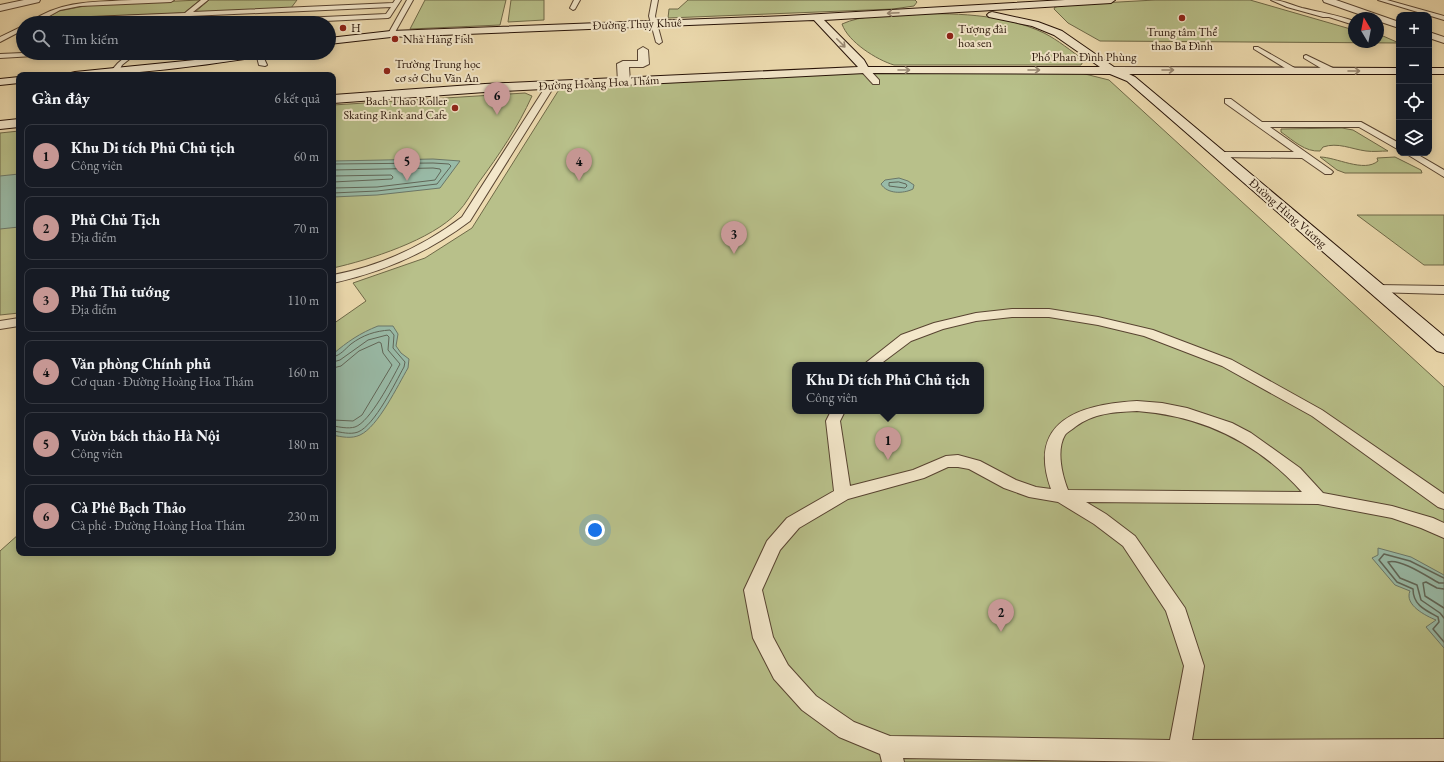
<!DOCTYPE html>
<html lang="vi">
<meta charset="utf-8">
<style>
:root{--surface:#171b24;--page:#20242c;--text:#f1f3f6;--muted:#9ea1a6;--line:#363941;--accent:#c59692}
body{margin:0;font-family:"EB Garamond",serif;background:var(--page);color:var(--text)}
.controls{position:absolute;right:12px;top:12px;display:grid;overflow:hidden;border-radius:8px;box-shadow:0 2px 10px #0003}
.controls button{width:36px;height:36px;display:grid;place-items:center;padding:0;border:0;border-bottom:1px solid var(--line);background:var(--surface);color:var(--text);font:20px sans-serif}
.compass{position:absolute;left:1348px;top:12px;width:36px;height:36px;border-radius:50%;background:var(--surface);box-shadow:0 2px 10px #0003;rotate:350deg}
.you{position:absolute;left:595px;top:530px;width:14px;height:14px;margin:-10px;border:3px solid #fff;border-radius:50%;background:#1a73e8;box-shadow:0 0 0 6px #1a73e833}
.badge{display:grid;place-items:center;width:26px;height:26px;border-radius:50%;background:var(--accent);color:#111;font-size:13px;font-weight:700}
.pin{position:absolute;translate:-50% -33px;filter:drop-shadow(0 1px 2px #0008)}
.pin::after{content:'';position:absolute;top:21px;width:14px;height:12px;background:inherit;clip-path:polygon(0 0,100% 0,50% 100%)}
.popup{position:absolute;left:792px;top:362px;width:192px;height:52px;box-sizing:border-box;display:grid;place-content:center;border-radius:8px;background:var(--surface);filter:drop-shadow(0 1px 3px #0005);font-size:13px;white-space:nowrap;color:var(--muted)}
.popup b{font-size:15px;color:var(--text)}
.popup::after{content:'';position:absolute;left:50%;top:100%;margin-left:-8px;border:8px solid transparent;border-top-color:var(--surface)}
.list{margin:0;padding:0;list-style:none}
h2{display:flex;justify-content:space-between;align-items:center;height:52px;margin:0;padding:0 16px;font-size:17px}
h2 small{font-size:13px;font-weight:400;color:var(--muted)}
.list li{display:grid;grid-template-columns:26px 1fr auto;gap:12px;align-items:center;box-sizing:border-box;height:64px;margin:0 8px 8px;padding:0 8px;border:1px solid var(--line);border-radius:8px}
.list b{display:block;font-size:15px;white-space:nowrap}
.list p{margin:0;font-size:13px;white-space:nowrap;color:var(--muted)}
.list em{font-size:13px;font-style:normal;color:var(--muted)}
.icon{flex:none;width:22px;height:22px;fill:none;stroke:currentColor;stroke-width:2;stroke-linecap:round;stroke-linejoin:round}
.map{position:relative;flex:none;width:1444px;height:762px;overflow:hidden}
.search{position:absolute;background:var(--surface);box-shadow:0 2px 10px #0003;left:16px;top:16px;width:320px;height:44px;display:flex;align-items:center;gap:10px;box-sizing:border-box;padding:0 14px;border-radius:22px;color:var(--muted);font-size:15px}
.panel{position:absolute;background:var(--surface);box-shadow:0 2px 10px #0003;left:16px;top:72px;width:320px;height:484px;border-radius:8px}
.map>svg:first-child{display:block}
.green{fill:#b8c08a;stroke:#6f6948;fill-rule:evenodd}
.water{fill:#99bba8;stroke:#6b7768}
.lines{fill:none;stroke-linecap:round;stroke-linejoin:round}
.shore-far1{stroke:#606658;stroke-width:1}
.shore{stroke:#606658;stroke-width:1.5}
.service-casing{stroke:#584431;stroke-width:2}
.minor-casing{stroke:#584431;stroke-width:2}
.tertiary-casing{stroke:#584431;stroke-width:2}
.secondary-casing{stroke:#261207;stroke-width:2}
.service{fill:#f3e7ca;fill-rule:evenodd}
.minor{fill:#f3e7ca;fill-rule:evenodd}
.tertiary{fill:#f3e7ca;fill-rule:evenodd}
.secondary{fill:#f3e7ca;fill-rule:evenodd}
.oneway{stroke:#978772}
.poi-dot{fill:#8f2418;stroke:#f3e7ca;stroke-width:1.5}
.labels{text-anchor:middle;stroke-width:4;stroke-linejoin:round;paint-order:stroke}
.far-street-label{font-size:12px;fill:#261207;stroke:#f3e7ca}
.far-poi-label{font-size:12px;fill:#261207;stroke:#f3e7ca;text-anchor:start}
</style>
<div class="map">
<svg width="1444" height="762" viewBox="0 0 1444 762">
<rect width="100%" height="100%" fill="#ecdaae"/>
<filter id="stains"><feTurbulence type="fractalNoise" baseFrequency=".005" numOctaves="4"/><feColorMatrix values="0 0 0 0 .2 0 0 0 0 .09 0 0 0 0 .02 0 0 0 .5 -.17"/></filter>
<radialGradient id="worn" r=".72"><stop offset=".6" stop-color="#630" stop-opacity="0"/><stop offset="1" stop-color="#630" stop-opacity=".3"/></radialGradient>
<path class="green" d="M200 0 184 13 44 19 59 11 90 5Z
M209 0H297L291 8 194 13Z
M425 0H506L500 25 410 29Z
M511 0H544V20L508 22Z
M688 0H915L917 2 914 6 893 9 668 18 669 9H678Z
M1155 0H1250L1354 30V42H1378V36H1383L1399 43 1100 41 1068 23 1054 9 1055 7 1065 5Z
M906 14C951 13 1002 13 1044 33 1058 40 1071 51 1084 60L1081 65H894C877 60 848 42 842 24 862 15 884 16 906 14Z
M860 72 1081 73 1109 80 1444 387V762H0V551L19 534V553H333V324L366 301 353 283 425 258 472 228 560 88ZM795 365H981V411H795Z
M525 93 532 96C518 127 499 155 479 182 472 192 466 204 458 212 432 240 369 260 333 268V105Z
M1342 128 1353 130 1388 151C1381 151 1373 152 1366 151 1351 149 1338 142 1323 147L1320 151C1305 152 1294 141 1281 132V129Z
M19 131V313L0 315V133Z
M1320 157C1336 157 1364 173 1378 161L1377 158 1395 157 1421 170 1422 173H1345L1337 170Z
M1357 215H1444V265H1424Z"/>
<path class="water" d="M433 159 460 161 440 188 377 195 333 197V161Z
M19 174V227L0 229V176Z
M899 178 908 181 914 185 913 189C903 194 887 194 881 184L885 180Z
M378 326H393L398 334 396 346 401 353 409 359 408 368C398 385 378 427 360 435 352 439 341 437 333 435V354C347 342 360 333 378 326Z
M1378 548 1411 557 1444 575V648L1426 627 1436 620C1426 616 1404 605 1410 591L1395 585 1372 558 1378 555Z"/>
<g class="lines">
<path class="shore-far1" d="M333 164 433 163 449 164 451 166 437 184 377 191 333 193
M333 170 433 168 440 169 441 171 435 180 377 187 333 188
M333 176 391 175 393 177 392 179 333 182
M899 182 906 184 907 186 905 188 889 186V183Z
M333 357C341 355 345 349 351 344 363 335 375 331 390 330L394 335 393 348 405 362 404 367C395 383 375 425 358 432 350 435 341 432 333 431
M333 362 340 360 368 340 387 335 389 337 388 350 400 364C392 379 370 422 355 427 348 429 340 427 333 426
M333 368 341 366 359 351 379 342 381 343 383 353 392 365 362 415 353 421 333 420"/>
<path class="shore" d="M1444 578 1410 561 1384 554 1379 560 1397 582 1413 589C1413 605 1425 610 1438 617L1439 622 1433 629 1444 642
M1444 583H1439C1428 577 1400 558 1388 562L1400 578 1417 585 1421 600 1440 613 1444 618
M1444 589 1437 588 1426 582 1423 583 1425 596 1444 608"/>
<defs>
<path id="service" d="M133 0H174L171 2 80 6 60 10 44 19 185 13 201 0H208L193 12 393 3 395 0H401L390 17 388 18 283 23 280 21 283 19 386 14 391 7 35 23 32 21C62 0 96 2 133 0Z
M407 0H413L394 34 389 35 388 34Z
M574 0H580L575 9 573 10 570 8Z
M652 0H658L655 16 662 42 659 44 656 42 649 16Z
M1271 0C1283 0 1291 5 1302 8 1319 12 1337 15 1354 21V25L1329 17H1323L1287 7Z
M1378 0H1387L1444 16V20Z
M23 26V30L0 42V37Z
M1254 47H1258L1300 71 1299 73H1293L1254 49Z
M23 53H54L51 55 0 58V54Z
M130 53H137L122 65 118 73H112L111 71 118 63Z
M256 53 262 54 267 65 265 66 259 65Z
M1306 55 1335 69 1336 71 1335 73H1329L1304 58V56Z
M862 68H868L879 80V84H873L862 72Z
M548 83H551L555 85 470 221C429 252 383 272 333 283V275C380 266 424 246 462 217Z
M1225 99H1231L1262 122H1361L1399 143V150L1359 127H1270L1331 170 1333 172 1331 174H1325L1302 158 1217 157 1215 155 1217 153 1220 152H1294L1225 103Z
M1405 153H1415L1444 170V177Z
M1377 285 1444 286V294L1373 292 1371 289 1373 286Z
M1012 309H1049L1098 317 1153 330 1232 360 1322 410 1444 494V509L1438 507 1312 416 1222 366 1144 336 1098 325 1049 317H1012L976 321 943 329 911 341 879 365H863L901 335 934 323 976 313Z
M19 318V326L0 329V321Z
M1137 401 1162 403 1187 408 1232 423 1251 433 1300 468 1323 493 1392 506 1433 518 1444 523V538L1421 528 1392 518 1318 504 1086 502 1106 514 1135 536 1185 608 1204 666 1192 740 1444 739V761L1173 762 903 758 904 762H882L880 754 839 737 802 710 774 679 753 638 744 590 767 541 787 518 834 491 826 421 831 411H845L840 421 850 486 913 470 946 456 958 455 980 461 1016 480 1036 487 1051 489C1026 420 1082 404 1137 401ZM1137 411C1203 416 1257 442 1302 492L1068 490C1062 475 1056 450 1065 435 1067 432 1072 430 1075 427 1094 413 1114 412 1137 411ZM948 467H958L969 469 1004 488 1029 497 1058 502 1094 524 1123 546 1166 611 1184 666 1170 740 890 736 854 722 816 696 788 665 773 637 762 590 780 550 799 528 848 499 924 478Z"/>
<path id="minor" d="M1323 0H1336L1399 22V28L1378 21V18H1370L1324 2Z
M1429 32 1444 37V43L1429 38Z
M643 47 648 50 649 64 643 67H629L630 82 628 84H620L618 82 617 64 623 61H638V50Z"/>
<path id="tertiary" d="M24 0H40L39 2 0 11V5Z"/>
<path id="secondary" d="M1065 0H1115L1111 3 824 20 864 60 868 67H1100L1054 35 1032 26 989 17 987 15 989 13 992 12 1038 22 1062 31 1114 67 1399 68V74H1129L1135 77 1444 336V353L1437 351 1127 81 1110 74 865 73 485 92 333 103V95L485 84 858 67 814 20 391 37 329 44V38L391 31 786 16Z
M242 53H269L264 56C199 66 135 75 69 75L71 73 75 72 195 60Z
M1429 68H1444V74H1429Z
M19 77V83L0 85V79Z
M19 119V127L0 129V121Z"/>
</defs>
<use href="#service" class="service-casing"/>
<use href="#minor" class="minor-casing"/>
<use href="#tertiary" class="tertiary-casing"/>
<use href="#secondary" class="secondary-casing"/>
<use href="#service" class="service"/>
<use href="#minor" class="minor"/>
<use href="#tertiary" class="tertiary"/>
<use href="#secondary" class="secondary"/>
</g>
<defs><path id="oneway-shaft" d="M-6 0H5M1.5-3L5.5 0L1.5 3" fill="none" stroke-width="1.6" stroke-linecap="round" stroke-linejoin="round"/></defs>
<g class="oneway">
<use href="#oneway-shaft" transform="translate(893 13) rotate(177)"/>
<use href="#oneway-shaft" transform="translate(841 43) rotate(45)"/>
<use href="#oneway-shaft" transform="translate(904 70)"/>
<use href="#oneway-shaft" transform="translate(1034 70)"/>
<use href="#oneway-shaft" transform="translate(1168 70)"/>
<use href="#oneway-shaft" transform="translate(1354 71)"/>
</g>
<g class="poi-dot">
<circle cx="1182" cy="18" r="4"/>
<circle cx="343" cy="28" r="4"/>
<circle cx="950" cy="36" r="4"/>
<circle cx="395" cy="39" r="4"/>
<circle cx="387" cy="71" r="4"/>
<circle cx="455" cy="108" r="4"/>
</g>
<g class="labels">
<g class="far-street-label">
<text transform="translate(637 24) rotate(-2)" y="4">Đường Thụy Khuê</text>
<text x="1084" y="61">Phố Phan Đình Phùng</text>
<text transform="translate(599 83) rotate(-3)" y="4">Đường Hoàng Hoa Thám</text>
<text transform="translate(1288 213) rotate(41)" y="4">Đường Hùng Vương</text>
</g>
<g class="far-poi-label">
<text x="351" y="32">H</text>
<text x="958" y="33">Tượng đài<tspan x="958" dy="14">hoa sen</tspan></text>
<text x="1182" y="36" text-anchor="middle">Trung tâm Thể<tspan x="1182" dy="14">thao Ba Đình</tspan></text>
<text x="403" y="43">Nhà Hàng Fish</text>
<text x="395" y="68">Trường Trung học<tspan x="395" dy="14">cơ sở Chu Văn An</tspan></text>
<text x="447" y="105" text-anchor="end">Bach Thao Roller<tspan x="447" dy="14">Skating Rink and Cafe</tspan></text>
</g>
</g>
<rect width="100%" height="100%" filter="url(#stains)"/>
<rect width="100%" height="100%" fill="url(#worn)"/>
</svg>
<div class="controls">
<button>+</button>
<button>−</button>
<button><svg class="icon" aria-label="locate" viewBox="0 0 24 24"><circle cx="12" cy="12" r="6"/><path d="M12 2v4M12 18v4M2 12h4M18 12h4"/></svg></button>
<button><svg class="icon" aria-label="layers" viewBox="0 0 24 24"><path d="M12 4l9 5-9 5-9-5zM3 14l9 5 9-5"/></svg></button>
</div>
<svg class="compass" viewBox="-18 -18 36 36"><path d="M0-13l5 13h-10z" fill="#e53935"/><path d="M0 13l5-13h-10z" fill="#9ea1a6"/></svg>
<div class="you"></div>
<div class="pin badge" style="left:888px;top:460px">1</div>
<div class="popup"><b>Khu Di tích Phủ Chủ tịch</b>Công viên</div>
<div class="pin badge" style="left:1001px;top:632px">2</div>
<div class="pin badge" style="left:734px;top:254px">3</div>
<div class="pin badge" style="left:579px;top:181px">4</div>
<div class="pin badge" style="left:407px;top:181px">5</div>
<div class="pin badge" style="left:497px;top:115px">6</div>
<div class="search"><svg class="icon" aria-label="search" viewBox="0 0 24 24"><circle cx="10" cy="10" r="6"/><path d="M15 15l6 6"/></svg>Tìm kiếm</div>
<section class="panel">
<h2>Gần đây<small>6 kết quả</small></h2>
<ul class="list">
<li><span class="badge">1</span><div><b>Khu Di tích Phủ Chủ tịch</b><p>Công viên</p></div><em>60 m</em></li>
<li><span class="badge">2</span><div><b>Phủ Chủ Tịch</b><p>Địa điểm</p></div><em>70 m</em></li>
<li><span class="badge">3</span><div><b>Phủ Thủ tướng</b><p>Địa điểm</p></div><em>110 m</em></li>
<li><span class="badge">4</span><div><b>Văn phòng Chính phủ</b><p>Cơ quan · Đường Hoàng Hoa Thám</p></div><em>160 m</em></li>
<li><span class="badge">5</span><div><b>Vườn bách thảo Hà Nội</b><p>Công viên</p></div><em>180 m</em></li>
<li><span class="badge">6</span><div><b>Cà Phê Bạch Thảo</b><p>Cà phê · Đường Hoàng Hoa Thám</p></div><em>230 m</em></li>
</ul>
</section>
</div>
